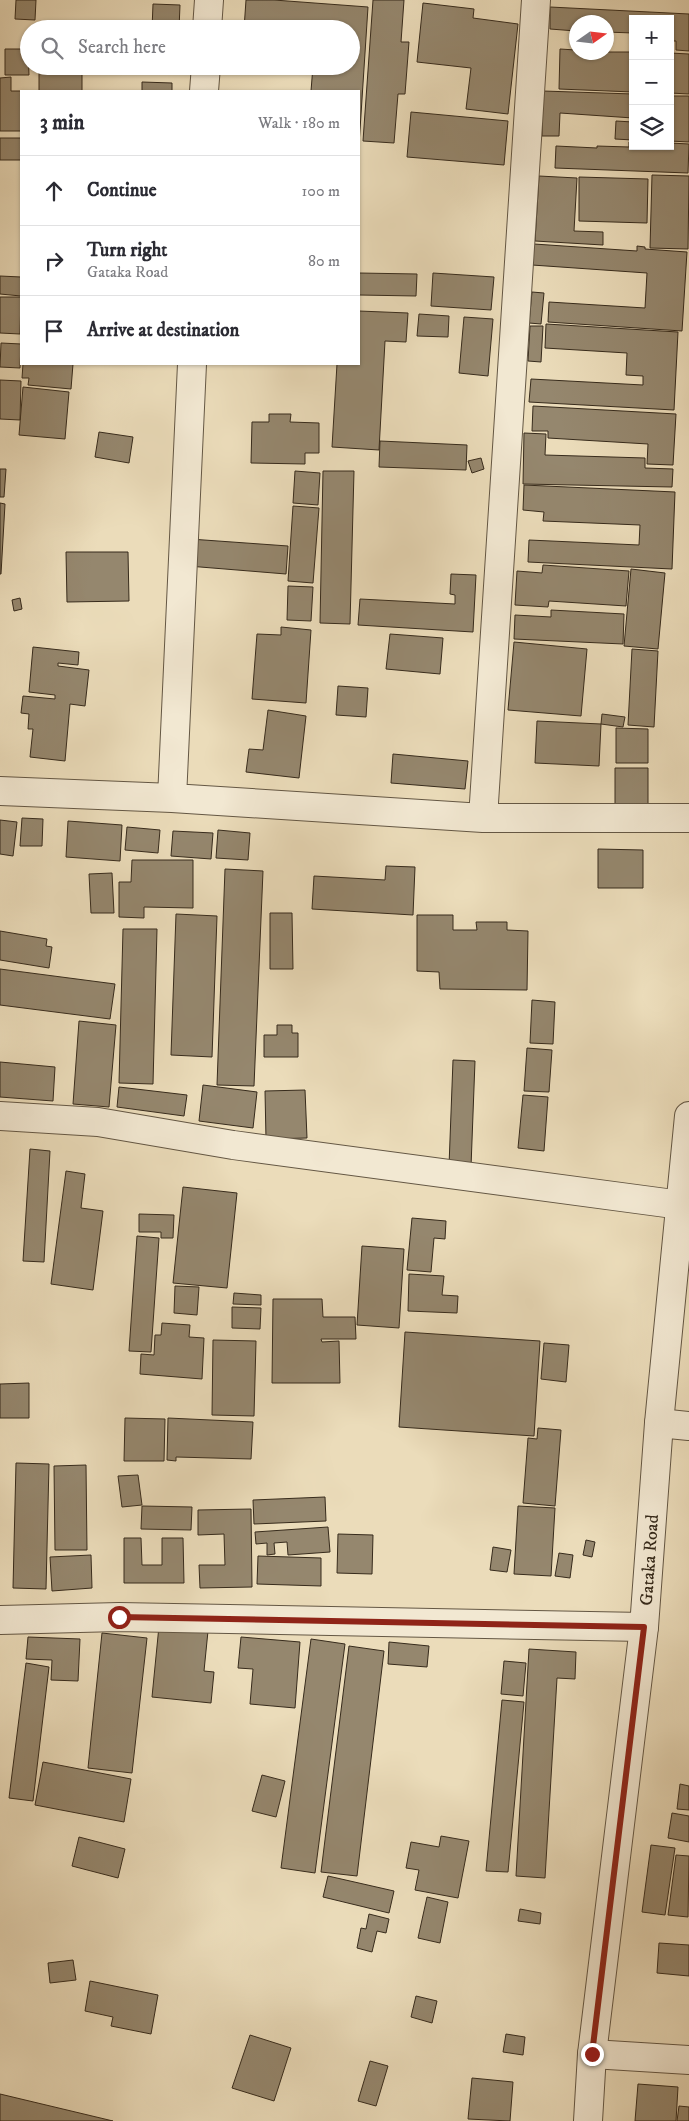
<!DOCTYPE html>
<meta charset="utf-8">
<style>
:root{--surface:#fff;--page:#f2f2f3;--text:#2b2b33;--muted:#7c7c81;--line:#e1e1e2}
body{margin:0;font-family:"IM FELL DW Pica",serif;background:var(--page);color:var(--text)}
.controls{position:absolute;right:15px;top:15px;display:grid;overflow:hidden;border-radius:0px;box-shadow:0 1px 4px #0004}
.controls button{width:45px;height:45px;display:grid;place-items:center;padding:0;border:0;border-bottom:1px solid var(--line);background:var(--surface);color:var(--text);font:25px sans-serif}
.compass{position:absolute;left:569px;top:15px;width:45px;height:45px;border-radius:50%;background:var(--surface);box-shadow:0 1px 4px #0004;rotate:76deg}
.stop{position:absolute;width:15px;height:15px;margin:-11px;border:4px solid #8f2418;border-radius:50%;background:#fff}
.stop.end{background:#8f2418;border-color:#fff;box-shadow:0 1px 5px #0008}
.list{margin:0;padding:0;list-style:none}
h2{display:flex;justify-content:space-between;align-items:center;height:65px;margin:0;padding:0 20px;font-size:21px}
h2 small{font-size:16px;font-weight:400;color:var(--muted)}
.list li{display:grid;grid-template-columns:32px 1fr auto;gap:15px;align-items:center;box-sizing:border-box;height:70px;padding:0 20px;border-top:1px solid var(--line)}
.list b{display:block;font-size:19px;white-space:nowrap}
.list p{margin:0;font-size:16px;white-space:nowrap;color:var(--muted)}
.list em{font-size:16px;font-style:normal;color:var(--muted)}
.icon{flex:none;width:28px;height:28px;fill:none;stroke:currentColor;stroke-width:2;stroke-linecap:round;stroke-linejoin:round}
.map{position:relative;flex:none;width:689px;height:2121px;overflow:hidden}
.search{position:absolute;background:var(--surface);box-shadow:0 1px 4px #0004;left:20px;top:20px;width:340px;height:55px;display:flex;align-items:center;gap:12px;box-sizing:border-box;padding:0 18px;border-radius:28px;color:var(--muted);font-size:19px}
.panel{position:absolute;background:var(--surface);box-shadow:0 1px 4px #0004;left:20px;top:90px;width:340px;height:275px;border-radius:0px}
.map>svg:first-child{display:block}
.building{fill:#95876e;stroke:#372b1c}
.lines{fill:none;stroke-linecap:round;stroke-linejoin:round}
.minor-casing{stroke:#645744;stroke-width:30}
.tertiary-casing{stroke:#645744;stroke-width:30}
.minor{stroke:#f2e8d2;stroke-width:28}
.tertiary{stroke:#f2e8d2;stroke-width:28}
.route{stroke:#8f2418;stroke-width:6}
.labels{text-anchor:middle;stroke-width:4;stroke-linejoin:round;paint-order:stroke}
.street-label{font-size:18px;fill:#372b1c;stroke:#f2e8d2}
</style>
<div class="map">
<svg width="689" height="2121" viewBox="0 0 689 2121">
<rect width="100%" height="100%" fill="#ebdcba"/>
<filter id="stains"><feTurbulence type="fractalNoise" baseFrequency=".004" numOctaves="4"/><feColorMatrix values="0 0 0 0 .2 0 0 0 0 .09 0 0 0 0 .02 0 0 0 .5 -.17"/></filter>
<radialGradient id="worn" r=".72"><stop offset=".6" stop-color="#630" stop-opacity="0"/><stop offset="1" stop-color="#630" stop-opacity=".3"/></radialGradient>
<path class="building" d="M16 0H36L35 20 15 19Z
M246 0H274L368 7 359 145V91H311L313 66H351V29H244Z
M373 0H404L401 42H409L405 94H398L394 143 363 141Z
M423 3 474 9 473 18 518 24 508 114 466 109 471 68 417 62Z
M153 4 180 5 179 29H152Z
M550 7 689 14V51L676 50V41H670V19H633V33L606 32V22H576V31L550 29Z
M5 49H28L29 75H5Z
M560 49 576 50V52H633V92L559 89Z
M670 53 689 54V94L670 93Z
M39 66H82V91H39Z
M11 77V91H21V131H0V78Z
M142 82 172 83V91H142Z
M543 91 633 94V118L560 113 559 136H542Z
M670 96H689V142L670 141Z
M411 112 508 121 504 165 407 157Z
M616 121 633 122V140L615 139Z
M0 138H21V160H0Z
M629 142H633V146H670V143L689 144 688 173 555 168 556 146 597 148V146L629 147Z
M652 175 689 176 688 249 650 248Z
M539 176 577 178 574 231 603 232V245L535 241Z
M579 177 648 179 647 223 579 221Z
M534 244 637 251V246L645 247V249L687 252 682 331 548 322 549 302 645 308 647 273 532 265Z
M359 273 417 274 416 296 359 295Z
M433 273 494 277 491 310 431 306Z
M0 276 21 277V296L0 294Z
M532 292 544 293 541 324 529 323Z
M0 297H21L20 334 0 333Z
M359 311 408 313 406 342 385 341 379 450 332 447 337 364H359Z
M419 314 449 316 448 337 417 336Z
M464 317 493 319 488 376 459 373Z
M546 324 678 332 674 410 529 402 531 379 643 385V376L626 375 627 353 545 348Z
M530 326H543L541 362 528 361Z
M1 343 21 344 20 368 0 367Z
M23 364H73L71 389 28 385 29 378H22Z
M0 380 21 381 20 420 0 419Z
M23 387 69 392 65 439 19 435Z
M533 406 676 414 673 465 647 464 648 444 548 438V431H532Z
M269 414H291L290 422 319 423V453H305V464L251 463 252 422H269Z
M99 432 133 437 129 463 95 457Z
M524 433 546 434 545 455 645 458V468L673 469 672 487 523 484Z
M380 441 467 445 466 470 379 467Z
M481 458 484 469 472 473 468 461Z
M0 469H6L4 497H0Z
M295 471 320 473 318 505 293 503Z
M323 471H354L350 624 320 623Z
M524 485 675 492 672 569 528 562 529 540 639 545 640 525 543 521 544 512 523 510Z
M0 503 5 504 1 574H0Z
M293 506 319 508 313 583 288 581Z
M190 539 288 546 286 574 188 566Z
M66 552H128L129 601 67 602Z
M543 565 629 571 626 606 549 601 548 607 515 605 517 571 542 573Z
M631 569 665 573 658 649 624 646Z
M451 574 476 575 473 632 358 625 360 599 455 604V595L450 594Z
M288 586 313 587 311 621 287 620Z
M20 598 22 609 14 611 12 600Z
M551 610 624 614 623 644 514 639 515 615 551 617Z
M281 627 311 630 306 703 252 699 257 634 281 635Z
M390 634 443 638 440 674 386 669Z
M514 642 587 649 581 716 508 710Z
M33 647 79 652 78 665 58 663V666L89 670 85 706 70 704 65 761 30 757 33 729H28L29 714 21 713 23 696 55 699V695L29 692Z
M632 649 658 651 654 727 628 725Z
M338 686 368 688 366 717 336 715Z
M268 710 306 716 299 778 246 772 249 749 263 750Z
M602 714 625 717 623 727 601 724Z
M537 721 601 724 599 766 535 763Z
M616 728 648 729V763H616Z
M393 754 468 761 465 789 391 783Z
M615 768H648V805L615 804Z
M22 818 43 819 42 846H20Z
M0 820 17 822 13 856 0 854Z
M68 821 122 825 120 861 66 857Z
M127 827 160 830 158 853 125 850Z
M218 830 250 833 248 860 216 858Z
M173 831 213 833 211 859 171 856Z
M598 849 643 850V888H598Z
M132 860H193V908L144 907V918L119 917V882H131Z
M386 866 415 867 413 915 312 909 314 876 385 880Z
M225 869 263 871 254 1086 217 1085Z
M112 873 114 913H91L89 874Z
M270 913H292L293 969H270Z
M176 914 217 916 212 1057 171 1055Z
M417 915H453V930H477L476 922H507V930L528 931 527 990 440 989 439 972 417 971Z
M123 929H157L153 1084 119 1083Z
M0 931 47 939 46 946 52 947 49 968 0 960Z
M0 969 115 984 110 1019 0 1005Z
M532 1000 555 1002 553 1044 530 1043Z
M79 1021 116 1025 109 1107 73 1104Z
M277 1025H292V1033H298V1057H264V1035H277Z
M527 1048 552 1050 549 1092 524 1091Z
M453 1060 475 1061 471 1167 449 1166Z
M0 1062 55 1067 53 1101 0 1097Z
M203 1085 257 1092 253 1128 199 1121Z
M119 1087 187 1095 184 1116 117 1107Z
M305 1090 307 1138 266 1139 265 1091Z
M523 1095 548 1097 544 1151 518 1148Z
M30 1149 50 1151 44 1262 23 1261Z
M66 1171 85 1174 81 1208 103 1211 93 1290 51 1284Z
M183 1187 237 1193 227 1288 173 1283Z
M139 1214 174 1215 173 1238H161V1232H139Z
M412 1218 446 1221 445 1239 434 1238 431 1272 407 1270Z
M137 1236 159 1238 151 1352 129 1351Z
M362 1246 404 1249 399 1328 357 1325Z
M409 1274 444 1276 442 1295 458 1296 457 1313 408 1311Z
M175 1286 199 1287 197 1315 174 1313Z
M234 1293 261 1295V1305L233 1304Z
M273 1299H322L323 1317H355L356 1339H321L322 1342 339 1341 340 1383H272Z
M232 1307 261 1308 260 1329 232 1328Z
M162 1323 190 1325 189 1337 204 1338 202 1379 140 1374 141 1354 154 1355 155 1335H161Z
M405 1332 540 1341 534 1436 399 1427Z
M213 1340 256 1341 254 1416 212 1415Z
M544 1343 569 1345 566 1382 541 1379Z
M29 1383V1418H0V1384Z
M125 1418 165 1419 164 1461H124Z
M168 1418 253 1422 251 1459 176 1457V1461L167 1460Z
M538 1428 561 1430 555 1506 523 1503 528 1438 537 1439Z
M16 1463 49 1464 46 1589 13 1588Z
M86 1465 87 1550H55L54 1466Z
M138 1475 142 1505 122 1507 118 1476Z
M325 1497 326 1521 254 1524 253 1500Z
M142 1506 192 1507 191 1530 141 1529Z
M518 1506 555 1508 551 1576 514 1574Z
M251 1509 252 1587 200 1588 199 1565H225L224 1534 198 1535V1510Z
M328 1527 330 1552 288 1555 287 1542 274 1543 275 1554 267 1555V1543L256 1544 255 1532Z
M338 1534 373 1535 372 1574 337 1573Z
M124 1538H141L142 1565H162V1538H183L184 1583H124Z
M586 1540 595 1542 592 1557 583 1555Z
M493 1547 511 1550 507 1572 490 1570Z
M559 1553 573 1555 570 1578 555 1576Z
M91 1555 92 1588 52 1591 50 1557Z
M258 1556 321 1558V1586L257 1584Z
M159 1626 208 1631 204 1671 214 1672 211 1703 152 1697Z
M102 1633 147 1638 132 1773 88 1768Z
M28 1637 80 1639 78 1681 51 1680 52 1660 26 1659Z
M241 1637 300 1642 295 1708 250 1704 253 1669 238 1668Z
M311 1639 345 1644 315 1873 281 1868Z
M389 1642 429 1646 427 1667 388 1664Z
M349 1646 384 1651 357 1876 321 1872Z
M529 1649 576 1652 575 1679 557 1678 545 1878 516 1876Z
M504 1661 526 1663 523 1696 501 1694Z
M26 1663 49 1667 33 1801 9 1798Z
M502 1700 524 1702 508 1872 486 1871Z
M43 1762 131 1779 124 1822 35 1805Z
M262 1775 285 1781 276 1817 252 1811Z
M680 1784 689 1786V1810L677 1809Z
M672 1813 689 1816V1842L668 1838Z
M441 1836 469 1841 458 1898 415 1890 419 1870 406 1868 411 1842 439 1847Z
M79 1837 125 1849 118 1878 72 1866Z
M651 1845 675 1848 665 1915 642 1912Z
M676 1855 689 1856 688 1917 668 1915Z
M328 1876 394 1891 389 1913 323 1897Z
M427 1897 448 1902 440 1943 418 1938Z
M520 1909 541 1913 540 1924 518 1921Z
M369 1914 389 1919 386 1933 377 1931 372 1952 357 1948 361 1928 366 1929Z
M659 1943 689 1945V1976L657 1973Z
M73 1960 76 1980 50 1983 48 1963Z
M90 1981 158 1995 151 2034 111 2026 113 2017 85 2011Z
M416 1996 437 2001 432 2023 411 2017Z
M506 2034 525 2037 523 2055 503 2052Z
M250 2035 291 2048 274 2101 232 2088Z
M370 2061 388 2066 376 2106 358 2101Z
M472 2078 513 2082 510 2121 468 2119Z
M638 2084 678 2087 676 2121H635Z
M0 2094 113 2121H0Z
M679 2106 689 2107V2121H677Z"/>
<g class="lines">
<defs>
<path id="minor" d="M207 29 209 0
M204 91 206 66
M0 791 172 798 483 818H689
M172 798 192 364
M483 818 536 0
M0 1116 98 1122 233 1145 681 1205
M659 1423 689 1426
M0 1620 119 1617 644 1627
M592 2054 689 2060"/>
<path id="tertiary" d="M588 2121 592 2054 644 1627 659 1423 689 1116"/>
</defs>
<use href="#minor" class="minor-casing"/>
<use href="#tertiary" class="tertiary-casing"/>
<use href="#minor" class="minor"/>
<use href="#tertiary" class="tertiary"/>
</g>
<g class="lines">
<path class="route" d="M119 1617 644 1627 592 2054"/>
</g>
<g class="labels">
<g class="street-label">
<text transform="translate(649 1560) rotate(-86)" y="6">Gataka Road</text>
</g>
</g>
<rect width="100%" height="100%" filter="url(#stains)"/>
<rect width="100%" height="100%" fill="url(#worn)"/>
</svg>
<div class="controls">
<button>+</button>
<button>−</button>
<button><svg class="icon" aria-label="layers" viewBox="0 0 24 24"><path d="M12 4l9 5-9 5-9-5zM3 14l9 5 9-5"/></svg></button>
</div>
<svg class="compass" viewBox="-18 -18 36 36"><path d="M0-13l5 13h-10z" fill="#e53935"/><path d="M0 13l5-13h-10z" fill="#7c7c81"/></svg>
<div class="stop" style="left:119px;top:1617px"></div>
<div class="stop end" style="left:592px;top:2054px"></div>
<div class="search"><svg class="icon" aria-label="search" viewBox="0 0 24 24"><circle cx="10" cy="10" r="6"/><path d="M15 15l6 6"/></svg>Search here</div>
<section class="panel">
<h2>3 min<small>Walk · 180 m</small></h2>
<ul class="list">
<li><svg class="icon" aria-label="ahead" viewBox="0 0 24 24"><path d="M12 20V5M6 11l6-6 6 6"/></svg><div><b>Continue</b></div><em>100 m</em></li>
<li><svg class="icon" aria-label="right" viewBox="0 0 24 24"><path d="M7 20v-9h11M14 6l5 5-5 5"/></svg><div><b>Turn right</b><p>Gataka Road</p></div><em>80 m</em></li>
<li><svg class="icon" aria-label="arrive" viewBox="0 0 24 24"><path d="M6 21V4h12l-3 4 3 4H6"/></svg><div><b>Arrive at destination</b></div></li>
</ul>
</section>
</div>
